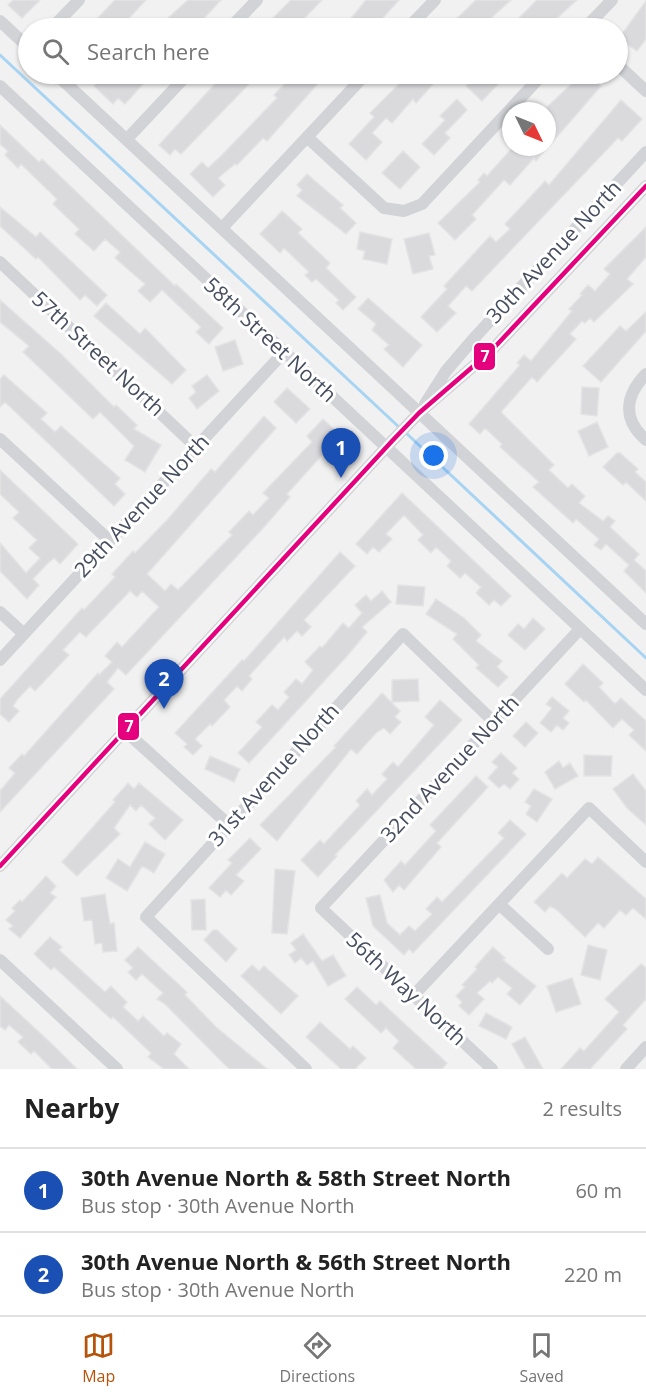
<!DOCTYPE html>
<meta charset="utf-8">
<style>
:root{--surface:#fff;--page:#f6f6f6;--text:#222;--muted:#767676;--line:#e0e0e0;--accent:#b45309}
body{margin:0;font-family:"Open Sans",sans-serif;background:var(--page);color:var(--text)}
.compass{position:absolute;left:502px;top:102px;width:54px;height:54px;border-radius:50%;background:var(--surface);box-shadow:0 2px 4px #0004;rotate:133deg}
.you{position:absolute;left:434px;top:456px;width:21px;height:21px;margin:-15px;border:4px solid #fff;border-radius:50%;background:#1a73e8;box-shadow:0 0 0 9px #1a73e833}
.badge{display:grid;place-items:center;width:39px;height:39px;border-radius:50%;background:var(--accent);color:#fff;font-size:20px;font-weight:700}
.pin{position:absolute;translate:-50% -50px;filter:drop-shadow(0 2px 3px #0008)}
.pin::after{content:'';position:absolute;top:32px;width:21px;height:18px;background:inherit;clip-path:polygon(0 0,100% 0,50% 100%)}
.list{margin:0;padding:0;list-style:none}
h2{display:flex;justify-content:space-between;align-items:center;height:78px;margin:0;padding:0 24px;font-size:26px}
h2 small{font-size:20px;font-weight:400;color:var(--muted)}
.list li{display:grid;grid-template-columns:39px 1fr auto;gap:18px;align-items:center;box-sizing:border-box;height:84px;padding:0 24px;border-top:2px solid var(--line)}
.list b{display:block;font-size:22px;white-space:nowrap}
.list p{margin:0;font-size:20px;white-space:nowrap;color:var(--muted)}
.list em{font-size:20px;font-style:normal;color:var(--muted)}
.icon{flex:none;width:33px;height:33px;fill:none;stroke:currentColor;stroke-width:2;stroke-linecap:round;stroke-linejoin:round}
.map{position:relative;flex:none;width:646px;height:1069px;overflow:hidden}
.search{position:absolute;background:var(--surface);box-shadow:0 2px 4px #0004;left:18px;right:18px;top:18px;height:66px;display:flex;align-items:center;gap:15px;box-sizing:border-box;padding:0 21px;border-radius:33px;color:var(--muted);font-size:22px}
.sheet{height:246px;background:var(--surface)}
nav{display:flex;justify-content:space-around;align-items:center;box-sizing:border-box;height:84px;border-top:2px solid var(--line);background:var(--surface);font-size:16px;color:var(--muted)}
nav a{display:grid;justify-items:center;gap:3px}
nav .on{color:var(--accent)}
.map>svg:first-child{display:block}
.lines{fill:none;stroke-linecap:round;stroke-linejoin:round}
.stream{stroke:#a7d4f2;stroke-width:3}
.building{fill:#dadadd;stroke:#e3e3e4;stroke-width:1.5}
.minor{stroke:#d2d3d7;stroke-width:12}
.bus-1-casing{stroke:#fff;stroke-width:9}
.bus-1{stroke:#e5007d;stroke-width:4.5}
.labels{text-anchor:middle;stroke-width:6;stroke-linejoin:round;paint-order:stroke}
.street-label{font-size:21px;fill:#474f5f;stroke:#fff}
.line-badge{stroke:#fff;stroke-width:2}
.badge-label{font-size:16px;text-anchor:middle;font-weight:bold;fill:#fff}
</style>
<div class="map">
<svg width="646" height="1069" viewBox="0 0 646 1069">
<rect width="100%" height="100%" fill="#f2f1f1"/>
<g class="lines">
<path class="stream" d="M0 55 400 428
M405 432 646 658"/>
</g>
<path class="building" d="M13 0H40L22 18 8 5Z
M115 0H146L120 28H88Z
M188 0H221L195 28H157Z
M291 0H322L295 28H263Z
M366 0H399L374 28H343Z
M476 0H511L480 28H447Z
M537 0H577L546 28H517L513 24Z
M646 1V39L637 51 619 38Z
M105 74H152L125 104 118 98 113 104 94 86Z
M224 74H256L247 82 249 84 181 154 175 149 170 155 159 145Z
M294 74H316L322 79 267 141 263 138 237 165 235 164 218 178 225 185 213 197 190 174 202 162 208 168 220 157 277 98 274 95Z
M409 74H426L435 82 416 103 413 99 392 123 386 118 372 133 382 142 366 160 349 144 374 117 370 113Z
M478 74H495L502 80 482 101 466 86Z
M582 74H602L596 81 601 86 536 161 534 158 510 185 504 180 472 215 476 219 455 240 438 223 480 182 478 180 484 173 487 176 513 147H547V107Z
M457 99 467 110 445 133 450 138 434 155 422 144 445 120 440 116Z
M621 100 642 119 622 141 618 138 472 291 466 286 448 306 456 313 437 332 421 317 447 289 444 286 490 236 496 242 510 229 505 224 545 181 549 185Z
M0 125 39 162 42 159 175 286 176 284 223 328 209 344 196 332 201 327 162 290 150 302 138 291 145 284 115 258 120 252 105 239 94 251 75 234 79 229 53 204 57 199 21 164 18 168 5 155 8 151 0 144Z
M403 151 420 167 400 189 382 173Z
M307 174 343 205 340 208 356 223 346 234 297 196 302 190 297 185Z
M0 207 36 237 40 232 107 295 97 306 85 295 80 300 38 257 36 259 0 226Z
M282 211 302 229 298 233 330 263 326 268 356 297 343 310 336 303 339 300 316 279 312 282 305 275 309 272 284 248 280 253 260 234Z
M646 227V257L627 279 633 284 594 322 590 318 585 323 582 321 570 334 576 339 556 361 537 382 532 377 501 412 554 465 549 470 568 488 572 484 585 496 579 503 603 521 608 516 615 521 610 527 639 554 634 560 646 571V593L624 571 629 565 606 544 601 550 594 545 599 539 576 519 573 523 533 487 539 482 500 447 502 444 485 428 480 434 469 424 520 365 517 363 524 355 531 361 572 311 569 309 582 295 580 294 588 285 595 291 610 274 604 269Z
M360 232 392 239 387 264 363 259 365 251 357 249Z
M429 233 435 255 429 256 433 269 413 274 404 239Z
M368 298 422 345 403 367 384 349 389 345 372 330 376 324 358 309Z
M0 300 61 354 114 407 116 405 137 425 134 429 161 445 145 472 125 460 134 446 100 412 93 419 23 352 29 346 0 322Z
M106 303 140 334 145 328 186 370 172 384 94 316Z
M646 312V331L601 382 583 366 620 326 626 331Z
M235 340 243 364 223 371 215 347Z
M4 375 47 413 41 419 55 432 61 426 120 478 115 484 125 494 114 506 5 402 0 407V379Z
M207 375 219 391 197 409 189 398 196 392 192 386Z
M582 387 599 388 597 416 581 414Z
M287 388 310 409 296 423 274 402Z
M264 416 276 428 147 574 165 591 171 584 178 590 232 535 229 532 249 511 253 515 269 498 263 493 312 442 307 436 323 419 340 435 287 494 290 497 265 526 126 675 118 668 107 682 114 689 0 812V791L15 773 9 768 22 754 24 756 98 673 99 675 112 662 105 656 117 642 122 647 159 607 142 591 137 597 130 591 86 637 80 632 63 650 69 655 35 691 30 686 17 700 13 706 19 711 9 722 0 714V699L82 608 84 610 115 577 112 574 133 551 135 553 168 519 211 469 215 472Z
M597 422 608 447 589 456 578 431Z
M617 453H620L638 469 635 472 646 482V501L626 482 623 485 603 467Z
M0 470 78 544 60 564 54 558 47 564 33 579 39 585 27 599 0 571V543L26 573 40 558 29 548 37 540 13 518 19 512 0 494Z
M402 493 511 596 501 606 494 600 489 605 476 593 481 587 465 573 460 578 447 566 451 561 436 547 431 553 418 540 423 535 404 515 386 534 392 539 379 552 373 547 367 554 356 544Z
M340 552 355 566 304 620 311 627 302 636 297 631 287 641 284 637 249 676 252 679 242 691 237 686 224 700 230 707 212 726 210 724 195 739 202 746 193 755 184 747 187 744 175 733 242 660 244 661Z
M398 585 425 587 423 606 396 604Z
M382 591 391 602 362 627 367 632 348 655 249 763 238 753 262 727 256 722 272 705 278 710 289 697 284 692 296 679 302 684 313 670 305 662 320 646 322 648 343 623 349 628 362 613 355 605 366 595 371 601Z
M436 599 464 618 481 635 476 641 502 661 497 667 508 677 498 687 476 668 479 665 453 639 457 634 426 614Z
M533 618 545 629 525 650 508 635 518 624 524 629Z
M583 664 603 683 599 687 615 704 621 698 646 721V751L629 735 634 730 622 719 613 728 586 700 584 702 565 684Z
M418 679 419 701 392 702V680Z
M382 693 400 711 395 717 401 722 390 734 384 728 377 732 357 754 351 749 277 841 260 825 336 747 334 746Z
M552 697 569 711 563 718 569 723 563 730 557 725 551 732 540 723 552 708 546 704Z
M440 700 462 720 335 855 337 856 318 877 301 860 320 840 324 844 360 805 356 801 367 789 372 795 387 779 382 774 393 762 398 767 434 725 425 717Z
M526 722 538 733 525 747 513 736Z
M501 753 517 768 512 773 519 779 510 789 504 784 499 788 488 778 498 767 492 762Z
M584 755 612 756 611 776H584Z
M210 756 240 769 234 782 205 769Z
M559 761 563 768 570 763 578 776 555 789 545 772Z
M633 774 646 791V825L627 808 613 789Z
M476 776 488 787 437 843 441 847 404 890 399 885 393 892 384 880 401 861 405 865 436 831 430 825Z
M128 783 134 789 139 783 183 820 165 840 149 824 155 818 141 805 136 811 130 805 114 828 120 834 77 876 62 862 115 802 113 800Z
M534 789 552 799 537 822 526 814 531 806 525 802Z
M510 820 526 834 413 953 409 949 404 955 373 926 366 898 380 895 387 923 400 935 409 926 415 931 432 914 426 909 437 897 442 902 504 838 498 833Z
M250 838 261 849 236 875 244 881 231 895 226 890 220 897 209 888 232 863 228 860Z
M145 842 165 854 154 873 142 866 127 891 106 878 118 859 130 867Z
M598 857 646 899V919L633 908 626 915 620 910 604 928 598 923 585 937 557 910 550 906 545 912 534 902 562 873 567 878 585 859 592 864Z
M275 869 295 871 287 934 272 933Z
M46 876 56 886 50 893 56 897 20 938 9 929 13 926 6 920 15 911 12 908 20 900 22 902Z
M105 894 110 924 114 923 117 951 103 952 102 943 95 944 92 920 84 921 81 898Z
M205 899 206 930H192L191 900Z
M213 930H217L237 949 226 962 204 940Z
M303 934 322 961 333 955 346 976 328 986 313 961 307 965 301 958 295 963 289 955 296 950 291 943Z
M50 937 62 947 59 950 105 992 111 986 127 1002 123 1007 138 1021 143 1016 164 1036 167 1033 181 1044 174 1054 189 1069H164L148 1057 151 1053 113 1017 111 1019 54 967 51 970 34 954Z
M588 945 607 950 600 980 581 975Z
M138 947 187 992 185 995 216 1027 267 1069H230L224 1064 165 1004 157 999 163 993 142 974 136 980 128 972 133 968 125 960Z
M493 947 505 958 503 960 536 986 520 1005 507 994 512 988 498 977 492 983 490 981 477 993 484 999 469 1015 459 1006 462 1002 456 996 465 987 462 985 477 969 475 967Z
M641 964 646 968V999L623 1025 627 1029 590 1069H561L580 1048 584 1051 619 1012 605 999Z
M252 965 259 971 264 966 298 996 281 1014 241 976Z
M572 978 581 1004 556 1012 547 986Z
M357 987 376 1005 380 1001 447 1063 442 1069H416L393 1048 399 1041 386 1028 381 1033 345 999Z
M0 996 54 1046 77 1069H52L34 1051 31 1054 18 1042 23 1037 9 1025 5 1030 0 1026Z
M486 1013 512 1027 506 1039 479 1026Z
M320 1022 350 1049 353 1046 366 1058 355 1069H341L306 1037Z
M525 1037 543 1069H526L512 1044Z"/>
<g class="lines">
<path class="minor" d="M0 21 28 47
M52 28 79 0
M230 28 257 0
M408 28 435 0
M585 28 612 0
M618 65 646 91
M56 74 646 624
M0 86 646 690
M307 137 384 208 404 211 422 204 543 74
M127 139 188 74
M222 228 366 74
M0 262 196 447
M646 374C625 396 622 419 646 440
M425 404 446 371 476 336 646 152
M0 439 110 541
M0 612 24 634
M0 660 284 352
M124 730 228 824
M0 866 393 440 419 413 491 351 646 186
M499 904 548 949
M0 960 117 1069
M413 996 589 808 646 862
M306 1069 146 917 403 634 494 722
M492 1069 321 908 580 629
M626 1069 646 1047"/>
<defs>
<path id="bus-1" d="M0 866 393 440 419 413 491 351 646 186"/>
</defs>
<use href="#bus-1" class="bus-1-casing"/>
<use href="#bus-1" class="bus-1"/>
</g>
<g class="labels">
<g class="street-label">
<text transform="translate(554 252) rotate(-47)" y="7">30th Avenue North</text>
<text transform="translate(270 340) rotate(43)" y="7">58th Street North</text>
<text transform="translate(98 354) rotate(43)" y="7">57th Street North</text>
<text transform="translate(142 506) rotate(-47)" y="7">29th Avenue North</text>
<text transform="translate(450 769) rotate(-47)" y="7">32nd Avenue North</text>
<text transform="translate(274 775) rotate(-48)" y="7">31st Avenue North</text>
<text transform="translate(406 989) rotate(43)" y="7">56th Way North</text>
</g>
</g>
<g class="line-badge">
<rect x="473" y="342" width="23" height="29" rx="6" fill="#e5007d"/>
<rect x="117" y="712" width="23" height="29" rx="6" fill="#e5007d"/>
</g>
<g class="badge-label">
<text x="485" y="362">7</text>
<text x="129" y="732">7</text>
</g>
</svg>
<svg class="compass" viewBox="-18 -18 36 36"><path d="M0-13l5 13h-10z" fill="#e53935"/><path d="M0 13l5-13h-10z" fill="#767676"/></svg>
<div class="you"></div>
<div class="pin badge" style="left:341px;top:478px;background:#1a4fb4">1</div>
<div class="pin badge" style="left:164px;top:709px;background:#1a4fb4">2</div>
<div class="search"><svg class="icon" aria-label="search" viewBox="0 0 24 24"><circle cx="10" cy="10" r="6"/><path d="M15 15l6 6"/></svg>Search here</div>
</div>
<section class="sheet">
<h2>Nearby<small>2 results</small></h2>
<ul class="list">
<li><span class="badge" style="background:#1a4fb4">1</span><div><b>30th Avenue North &amp; 58th Street North</b><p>Bus stop · 30th Avenue North</p></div><em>60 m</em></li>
<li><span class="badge" style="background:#1a4fb4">2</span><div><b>30th Avenue North &amp; 56th Street North</b><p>Bus stop · 30th Avenue North</p></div><em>220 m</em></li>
</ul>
</section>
<nav>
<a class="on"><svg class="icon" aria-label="map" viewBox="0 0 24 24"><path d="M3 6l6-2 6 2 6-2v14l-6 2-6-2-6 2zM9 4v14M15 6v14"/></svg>Map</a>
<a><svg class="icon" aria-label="directions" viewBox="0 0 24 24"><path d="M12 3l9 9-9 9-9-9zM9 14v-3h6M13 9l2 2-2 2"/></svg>Directions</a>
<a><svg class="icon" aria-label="saved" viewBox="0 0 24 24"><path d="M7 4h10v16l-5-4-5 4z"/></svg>Saved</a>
</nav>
